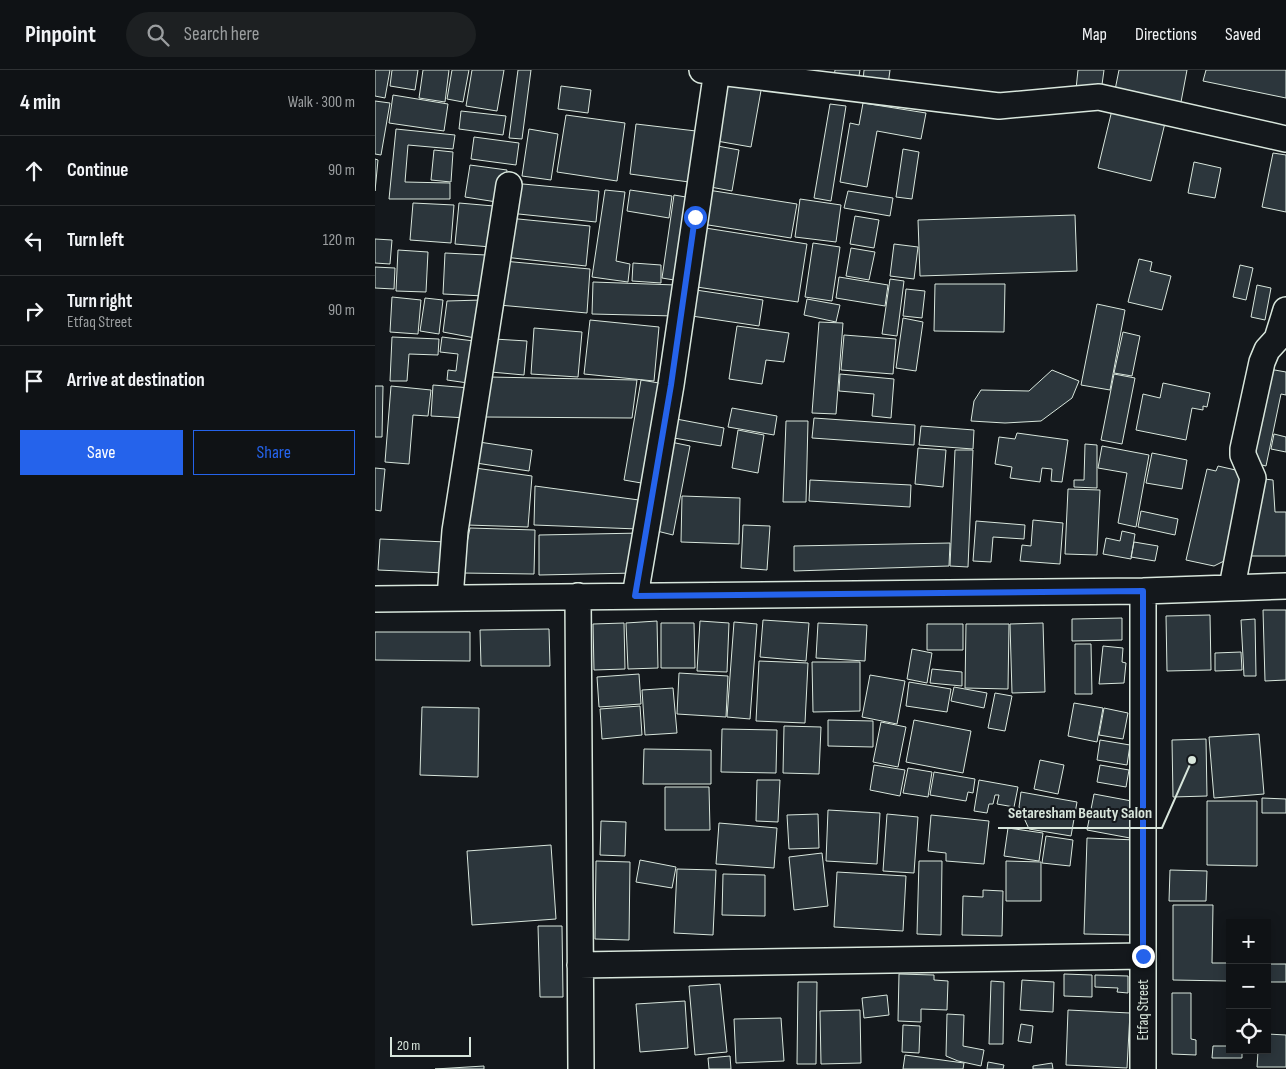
<!DOCTYPE html>
<meta charset="utf-8">
<style>
:root{--surface:#0f1215;--page:#1d2022;--text:#f1f3f6;--muted:#9b9ea0;--line:#2f3234;--accent:#2563eb}
body{margin:0;font-family:"Sofia Sans Condensed",sans-serif;background:var(--page);color:var(--text)}
.controls{position:absolute;right:15px;bottom:15px;display:grid;overflow:hidden;border-radius:0px;box-shadow:0 2px 12px #0003}
.controls button{width:45px;height:45px;display:grid;place-items:center;padding:0;border:0;border-bottom:1px solid var(--line);background:var(--surface);color:var(--text);font:25px sans-serif}
.scale{position:absolute;left:15px;bottom:12px;width:81px;box-sizing:border-box;padding-left:5px;border:2px solid #d8e6dc;border-top:0;font-size:14px;line-height:18px;white-space:nowrap;color:#d8e6dc;-webkit-text-stroke:4px #14181c;paint-order:stroke}
.stop{position:absolute;width:15px;height:15px;margin:-11px;border:4px solid #2563eb;border-radius:50%;background:#fff}
.stop.end{background:#2563eb;border-color:#fff;box-shadow:0 1px 5px #0008}
.list{margin:0;padding:0;list-style:none}
h2{display:flex;justify-content:space-between;align-items:center;height:65px;margin:0;padding:0 20px;font-size:21px}
h2 small{font-size:16px;font-weight:400;color:var(--muted)}
.list li{display:grid;grid-template-columns:32px 1fr auto;gap:15px;align-items:center;box-sizing:border-box;height:70px;padding:0 20px;border-top:1px solid var(--line)}
.list b{display:block;font-size:19px;white-space:nowrap}
.list p{margin:0;font-size:16px;white-space:nowrap;color:var(--muted)}
.list em{font-size:16px;font-style:normal;color:var(--muted)}
.actions{display:flex;gap:10px;padding:15px 20px}
.actions a{flex:1;padding:11px 0;border:1px solid var(--accent);border-radius:0px;text-align:center;font-size:18px;color:var(--accent)}
.actions .main{background:var(--accent);color:#fff}
.icon{flex:none;width:28px;height:28px;fill:none;stroke:currentColor;stroke-width:2;stroke-linecap:round;stroke-linejoin:round}
.map{position:relative;flex:none;width:911px;height:999px;overflow:hidden}
header{display:flex;align-items:center;gap:30px;box-sizing:border-box;height:70px;padding:0 25px;background:var(--surface);border-bottom:1px solid var(--line)}
header strong{font-size:24px}
nav{display:flex;gap:28px;margin-inline-start:auto;font-size:18px}
.search{width:350px;height:45px;background:var(--page);display:flex;align-items:center;gap:12px;box-sizing:border-box;padding:0 18px;border-radius:28px;color:var(--muted);font-size:19px}
main{display:flex}
aside{flex:1;background:var(--surface)}
.map>svg:first-child{display:block}
.building{fill:#2c363c;stroke:#d8e6dc}
.lines{fill:none;stroke-linecap:round;stroke-linejoin:round}
.street-casing{stroke:#d8e6dc;stroke-width:28}
.street{stroke:#14181c;stroke-width:25}
.route{stroke:#2563eb;stroke-width:6}
.labels{text-anchor:middle;stroke-width:4;stroke-linejoin:round;paint-order:stroke}
.street-label{font-size:15px;fill:#d8e6dc;stroke:#14181c}
.leader{fill:none;stroke:#d8e6dc;stroke-width:2}
.callout-dot{fill:#d8e6dc;stroke:#14181c;stroke-width:2}
.callout-label{font-size:16px;text-anchor:middle;font-weight:bold;fill:#d8e6dc;stroke:#14181c;stroke-width:4;stroke-linejoin:round;paint-order:stroke}
</style>
<header>
<strong>Pinpoint</strong>
<div class="search"><svg class="icon" aria-label="search" viewBox="0 0 24 24"><circle cx="10" cy="10" r="6"/><path d="M15 15l6 6"/></svg>Search here</div>
<nav><a>Map</a><a>Directions</a><a>Saved</a></nav>
</header>
<main>
<aside>
<h2>4 min<small>Walk · 300 m</small></h2>
<ul class="list">
<li><svg class="icon" aria-label="ahead" viewBox="0 0 24 24"><path d="M12 20V5M6 11l6-6 6 6"/></svg><div><b>Continue</b></div><em>90 m</em></li>
<li><svg class="icon" aria-label="left" viewBox="0 0 24 24"><path d="M17 20v-9H6M10 6l-5 5 5 5"/></svg><div><b>Turn left</b></div><em>120 m</em></li>
<li><svg class="icon" aria-label="right" viewBox="0 0 24 24"><path d="M7 20v-9h11M14 6l5 5-5 5"/></svg><div><b>Turn right</b><p>Etfaq Street</p></div><em>90 m</em></li>
<li><svg class="icon" aria-label="arrive" viewBox="0 0 24 24"><path d="M6 21V4h12l-3 4 3 4H6"/></svg><div><b>Arrive at destination</b></div></li>
</ul>
<div class="actions"><a class="main">Save</a><a>Share</a></div>
</aside>
<div class="map">
<svg width="911" height="999" viewBox="0 0 911 999">
<rect width="100%" height="100%" fill="#14181c"/>
<path class="building" d="M0 0H15L10 28 0 26Z
M17 0H43L40 20 15 16Z
M48 0H74L70 32 44 28Z
M77 0H94L88 32 72 29Z
M97 0H129L122 41 91 36Z
M143 0H156L147 69 134 68Z
M460 0H485L483 11 459 6Z
M489 0H515L513 15 488 11Z
M703 0H729L726 22 701 19Z
M744 0H812L806 32 740 20Z
M831 0H911V28L828 11Z
M346 8 387 15 376 77 336 70Z
M186 16 216 20 213 43 183 39Z
M18 25 73 34 69 61 14 53Z
M0 31 15 33 6 85 0 84Z
M488 33 551 43 546 69 502 61 492 117 465 112 475 53 484 55Z
M455 34 471 36 456 131 439 128Z
M737 40 790 53 776 111 723 98Z
M86 41 131 46 128 65 84 59Z
M191 45 250 53 242 111 182 102Z
M261 54 321 61 314 112 255 104Z
M21 59 80 65 78 79 33 75 30 112 75 113V129H14Z
M154 59 183 64 176 110 147 106Z
M99 67 144 73 141 95 96 89Z
M337 75 364 80 357 121 330 116Z
M528 79 544 82 537 129 521 127Z
M59 80 78 82 76 112 56 110Z
M898 83 911 85V142L887 137Z
M0 89 3 90 0 121Z
M819 92 846 98 840 128 813 123Z
M95 95 132 100 128 133 90 127Z
M137 113 224 121 221 152 134 143Z
M230 120 250 122 241 191 255 194 253 212 217 207Z
M255 120 297 126 294 148 252 141Z
M333 120 422 134 416 168 327 154Z
M473 121 518 128 515 146 469 138Z
M299 125 317 128 305 211 287 208Z
M425 129 466 135 461 172 420 167Z
M38 133 79 135 76 173 35 170Z
M84 133 119 136 116 177 80 174Z
M700 145 702 201 545 206 543 150Z
M480 146 504 150 499 178 475 174Z
M133 148 215 156 211 196 129 187Z
M324 157 432 174 423 232 315 216Z
M0 169 17 170 15 194 0 193Z
M438 173 465 177 457 231 430 227Z
M519 174 543 177 539 209 515 206Z
M476 178 500 182 494 210 471 206Z
M23 180 53 182 51 222 21 221Z
M70 183 111 185 109 226 68 224Z
M764 189 777 192 775 201 796 206 787 240 753 232Z
M128 191 215 199 212 243 124 235Z
M258 193 286 195V213L257 211Z
M865 195 878 198 871 230 858 227Z
M0 197 20 198 19 219 0 218Z
M464 207 513 215 510 236 461 228Z
M515 209 529 211 522 266 507 264Z
M218 212 301 215 300 246 217 244Z
M560 214H630L629 262 559 261Z
M882 215 896 218 890 250 876 247Z
M314 219 388 230 384 256 310 245Z
M531 219 550 221 547 248 528 246Z
M17 227 46 230 43 264 15 262Z
M50 228 68 230 64 264 45 261Z
M432 229 465 235 461 252 429 245Z
M107 230 100 268 68 262 72 231Z
M722 234 750 240 735 320 706 315Z
M528 248 548 252 541 301 521 298Z
M215 250 284 257 279 311 209 304Z
M444 252 468 253 461 344 437 343Z
M362 256 414 263 409 292 391 290 387 314 354 309Z
M159 258 207 262 203 307 156 304Z
M748 262 765 266 757 306 739 303Z
M469 265 521 269 518 304 466 300Z
M17 267 64 269 63 285 34 284 32 311H15Z
M67 267 99 271 93 313 72 310 73 300 81 301 83 284 65 282Z
M119 269 152 271 149 305 116 302Z
M894 299 911 302V325L906 324 891 396 875 392Z
M677 300 704 311 697 328 666 351 630 353 596 351 599 331 606 320 654 321Z
M465 304 519 309 516 348 497 346 499 324 464 321Z
M739 304 760 308 747 374 726 370Z
M114 307 262 310 257 348 108 347Z
M266 310 290 314 272 414 249 410Z
M788 313 835 323 832 337 828 336V340L817 338 811 370 761 360 768 324 785 328Z
M58 315 95 318 92 348 56 346Z
M0 316H8L7 367H0Z
M16 316 56 320 53 346 38 345 34 394 10 392Z
M357 338 402 346 399 365 353 357Z
M296 348 349 358 346 376 293 367Z
M439 348 540 355 539 375 437 368Z
M411 351H433L431 432H408Z
M546 356 599 360 598 379 544 375Z
M363 360 389 365 383 403 357 398Z
M642 363 693 370 687 412 676 411 677 399 667 398 665 412 635 408 637 397 620 394 624 367 640 369Z
M899 364 911 367V382L896 379Z
M291 371 315 376 298 465 274 459Z
M104 372 157 380 154 401 101 393Z
M710 374 722 375V418L699 417V410H709Z
M727 376 774 385 761 457 743 453 752 403 723 398Z
M543 378 571 380 568 417 540 414Z
M580 380H598L593 497 575 496Z
M777 383 812 390 807 419 771 413Z
M843 396 865 401 873 408 855 488 839 496 811 490 832 399 841 401Z
M0 398 10 399 6 441 0 440Z
M100 398 157 406 153 457 92 455Z
M881 408 898 410 900 442H911V486H874Z
M435 410 536 415 535 437 434 431Z
M160 416 264 430 263 459 159 455Z
M693 419 725 420 722 485 690 484Z
M307 426 365 428 364 474 306 472Z
M766 441 803 449 800 465 763 457Z
M658 450 688 453 685 494 645 491 647 475 656 476Z
M601 451 650 455 649 469 618 467 616 492 598 491Z
M368 455 395 456 392 500 366 498Z
M95 458 160 460 159 504 86 503Z
M747 461 760 464 756 489 728 484 731 468 745 471Z
M267 463 260 503 164 505V465Z
M5 469 71 472 70 503 3 500Z
M759 472 783 476 780 491 756 487Z
M575 473 574 496 419 501V476Z
M888 540H911V610L890 611Z
M835 545 836 600 792 601 791 546Z
M747 548V570L697 571V549Z
M880 549 881 606H869L866 550Z
M388 550 434 553 431 591 385 587Z
M282 551 283 598 253 599 251 553Z
M325 551 354 553 352 602 322 601Z
M359 552 382 554 375 649 352 647Z
M249 553 250 599 219 600 218 554Z
M286 553H319L320 598H286Z
M443 553 492 555 490 591 441 588Z
M668 553 670 622 637 623 635 554Z
M552 554H588V580H552Z
M591 554H634L633 619 590 618Z
M174 559 175 596H106L105 560Z
M0 562H95V591L0 590Z
M700 574H716L717 624H700Z
M728 576 748 578 747 592 751 593 749 613 724 614Z
M537 579 557 583 552 613 532 609Z
M866 582 867 600 840 601V583Z
M384 591 433 593 430 653 381 651Z
M437 592H485V641L438 642Z
M557 599 587 602V616L555 613Z
M304 603 353 606 351 647 302 644Z
M264 604 266 634 224 637 222 607Z
M495 605 530 611 522 654 487 647Z
M534 612 576 619 572 642 531 636Z
M579 617 612 623 609 638 576 631Z
M298 618 302 663 270 665 267 620Z
M620 623 637 626 630 661 613 658Z
M699 633 728 638 722 672 693 666Z
M265 636 267 665 227 669 225 639Z
M47 637 104 638 103 707 45 705Z
M729 638 753 643 748 669 724 665Z
M453 650 498 651V677L453 676Z
M539 650 596 661 588 703 531 692Z
M506 652 531 657 523 697 498 692Z
M409 656 446 657 444 704 408 703Z
M347 659 402 660 401 703 346 702Z
M884 664 889 724 839 728 834 667Z
M831 669 832 726 798 727 797 670Z
M725 670 755 675 752 695 722 690Z
M269 679 336 680V714H268Z
M665 690 689 695 683 724 659 719Z
M499 695 530 700 525 726 495 720Z
M725 695 754 700 751 717 722 712Z
M533 698 557 702 553 727 528 723Z
M559 702 600 709 598 723 593 722 591 731 555 725Z
M382 710H405L403 752 381 751Z
M604 710 643 717 639 737 622 734 624 725H620L618 734H614L612 743 599 741Z
M290 717H334L335 760H290Z
M646 722 702 732 696 766 654 759 644 737Z
M719 724 762 732 755 768 712 760Z
M887 728 911 729V743H887Z
M832 731H882V796L832 795Z
M453 740 505 743 502 794 451 791Z
M443 744 444 778 414 779 412 745Z
M512 744 543 747 539 803 508 801Z
M556 745 614 751 609 794 571 791V783L553 781Z
M226 751 251 752 250 786 225 785Z
M344 753 402 758 399 798 341 794Z
M633 758 668 763 664 791 629 786Z
M671 766 698 770 695 796 667 793Z
M712 768 761 770 758 865 709 864Z
M176 775 181 849 97 855 92 781Z
M447 783 453 836 419 840 414 787Z
M265 790 301 797 297 818 261 812Z
M221 791 255 792 254 870 220 869Z
M544 791H567L566 865 542 864Z
M631 791 666 792V831H631Z
M302 799 341 800 338 865 299 863Z
M795 800 832 801 831 831H794Z
M462 802 531 806 528 861 459 857Z
M348 804 390 805V846L347 845Z
M608 820 628 821 627 866 587 865 588 826 608 827Z
M798 835H838L837 893H853V911L798 910Z
M163 856H187L188 927H165Z
M892 894H911V912H892Z
M524 904 559 905V910L573 911 572 940 546 939V952L523 951Z
M689 904 717 905V927L689 926Z
M720 905 753 906V923L742 922 743 918 720 917Z
M647 910 679 912 678 942 645 940Z
M616 911 629 912 628 974H614Z
M423 912H442L441 994H422Z
M345 914 352 982 320 985 314 916Z
M797 923H816V969L821 970V985L797 984Z
M512 925 514 945 489 948 487 928Z
M310 931 313 978 265 982 261 934Z
M485 940 486 993 446 994 445 941Z
M693 940 755 943 752 998 691 995Z
M572 944 589 945 588 976 609 980 606 996 583 991 571 986Z
M406 948 409 991 361 993 359 949Z
M646 954 658 956 656 973 643 971Z
M528 955 545 956 544 983 527 982Z
M892 964 911 965V997H882L883 981 892 980Z
M838 976H855V980H867V988H837Z
M530 985 589 993 588 999H528Z
M355 986 356 999H334L333 988Z
M613 992 629 995 628 999H612Z
M677 993 678 999H658V996Z
M109 996V999H60Z"/>
<g class="lines">
<defs>
<path id="street" d="M327 0 624 36 724 27 911 69
M857 517 878 408 868 385V379L887 292 892 280 902 269 911 240
M203 526 206 999
M260 526 296 315 342 0
M75 528 80 461 134 115
M0 529 768 521 911 516
M205 895 768 886
M768 999V521"/>
</defs>
<use href="#street" class="street-casing"/>
<use href="#street" class="street"/>
</g>
<g class="lines">
<path class="route" d="M320 147 296 315 260 526 768 521V886"/>
</g>
<g class="labels">
<g class="street-label">
<text transform="translate(768 940) rotate(-90)" y="5">Etfaq Street</text>
</g>
</g>
<path class="leader" d="M817 690L787 758H623"/>
<circle class="callout-dot" cx="817" cy="690" r="5"/>
<g class="callout-label">
<text x="705" y="748">Setaresham Beauty Salon</text>
</g>
</svg>
<div class="controls">
<button>+</button>
<button>−</button>
<button><svg class="icon" aria-label="locate" viewBox="0 0 24 24"><circle cx="12" cy="12" r="6"/><path d="M12 2v4M12 18v4M2 12h4M18 12h4"/></svg></button>
</div>
<div class="scale">20 m</div>
<div class="stop" style="left:320px;top:147px"></div>
<div class="stop end" style="left:768px;top:886px"></div>
</div>
</main>
